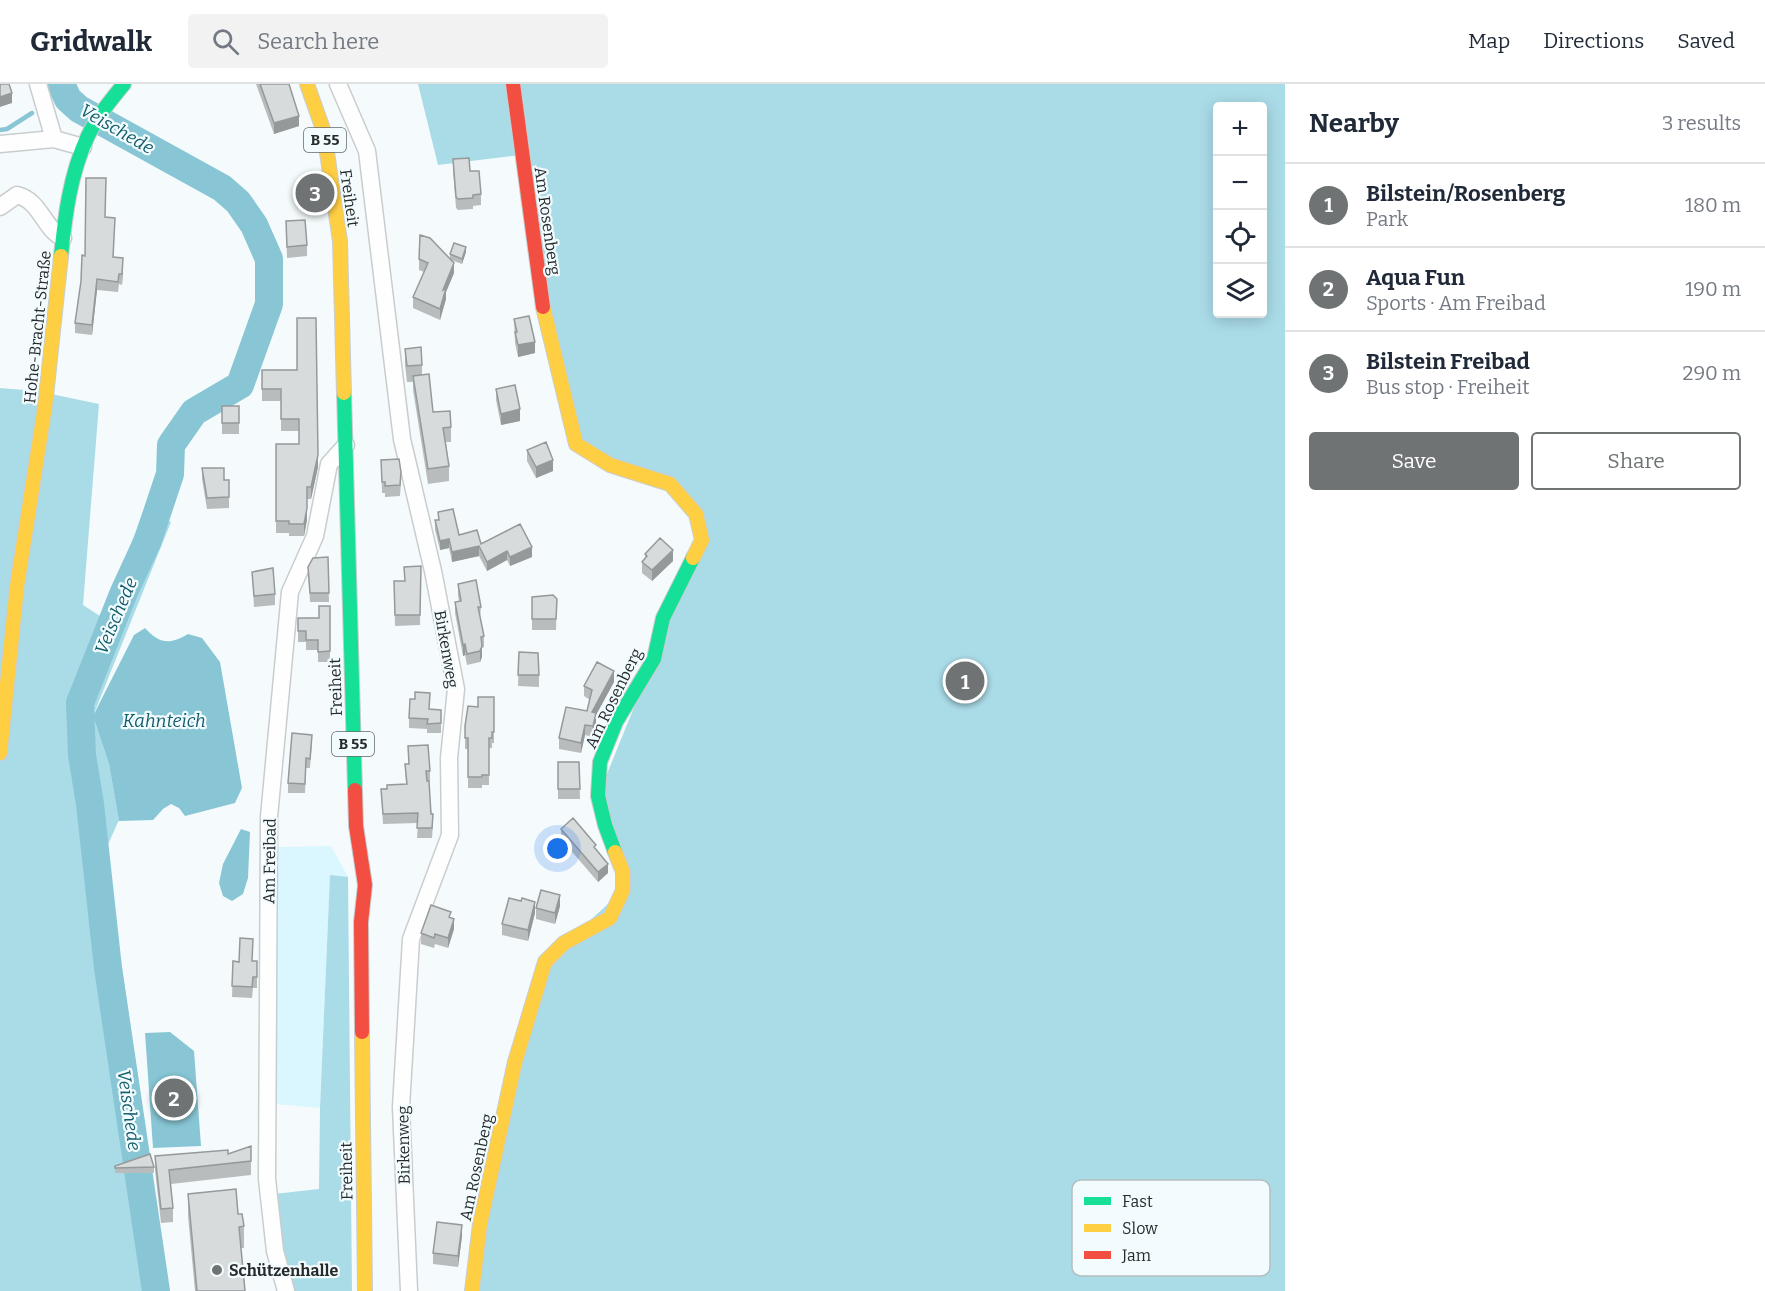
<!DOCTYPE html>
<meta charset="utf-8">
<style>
:root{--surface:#fff;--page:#f2f2f3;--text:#1f2937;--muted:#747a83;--line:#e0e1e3;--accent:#6f7374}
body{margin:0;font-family:Bitter,serif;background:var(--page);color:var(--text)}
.controls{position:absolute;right:18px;top:18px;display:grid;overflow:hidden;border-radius:6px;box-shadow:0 3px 15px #0003}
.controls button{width:54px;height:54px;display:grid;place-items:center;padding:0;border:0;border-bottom:2px solid var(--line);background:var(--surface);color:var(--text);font:30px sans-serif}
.you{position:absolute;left:558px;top:765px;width:21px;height:21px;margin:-15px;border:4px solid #fff;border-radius:50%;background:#1a73e8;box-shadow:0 0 0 9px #1a73e833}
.badge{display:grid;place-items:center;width:39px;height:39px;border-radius:50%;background:var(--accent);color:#fff;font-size:20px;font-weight:700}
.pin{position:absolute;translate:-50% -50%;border:3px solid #fff;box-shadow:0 2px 6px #0006}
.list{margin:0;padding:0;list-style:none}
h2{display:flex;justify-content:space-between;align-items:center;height:78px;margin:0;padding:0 24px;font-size:26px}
h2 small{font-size:20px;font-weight:400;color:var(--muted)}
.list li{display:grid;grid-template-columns:39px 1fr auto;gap:18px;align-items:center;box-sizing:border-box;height:84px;padding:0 24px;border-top:2px solid var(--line)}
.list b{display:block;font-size:22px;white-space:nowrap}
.list p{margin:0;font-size:20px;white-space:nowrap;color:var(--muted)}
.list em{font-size:20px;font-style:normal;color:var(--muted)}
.actions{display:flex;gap:12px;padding:18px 24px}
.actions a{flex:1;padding:14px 0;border:2px solid var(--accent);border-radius:6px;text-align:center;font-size:21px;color:var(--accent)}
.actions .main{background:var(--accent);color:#fff}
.icon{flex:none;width:33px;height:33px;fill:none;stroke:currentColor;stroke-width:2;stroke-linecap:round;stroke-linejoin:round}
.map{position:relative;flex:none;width:1285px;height:1207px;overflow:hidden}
header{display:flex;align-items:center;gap:36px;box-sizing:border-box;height:84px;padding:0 30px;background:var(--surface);border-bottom:2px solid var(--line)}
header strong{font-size:28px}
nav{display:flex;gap:33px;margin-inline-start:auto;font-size:21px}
.search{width:420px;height:54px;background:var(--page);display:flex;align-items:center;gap:15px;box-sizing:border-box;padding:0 21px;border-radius:6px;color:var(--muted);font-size:22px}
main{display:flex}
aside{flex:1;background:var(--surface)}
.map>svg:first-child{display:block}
.green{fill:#daf6fe}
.forest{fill:#aadce8;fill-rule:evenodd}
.water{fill:#88c6d5}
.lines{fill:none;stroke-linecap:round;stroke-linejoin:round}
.stream{stroke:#88c6d5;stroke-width:4.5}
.river{stroke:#88c6d5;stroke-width:28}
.street-casing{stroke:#c9cdce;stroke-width:19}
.fast-casing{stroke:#c9cdce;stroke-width:16}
.slow-casing{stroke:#c9cdce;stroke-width:16}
.jam-casing{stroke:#c9cdce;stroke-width:16}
.street{stroke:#fefeff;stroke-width:16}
.fast{stroke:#16e098;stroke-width:14}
.slow{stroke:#ffcf43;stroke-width:14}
.jam{stroke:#f24e42;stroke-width:14}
.wall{fill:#b9bcbd}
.shaded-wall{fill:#96999a}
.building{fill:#d7dbdc;stroke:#96999a;stroke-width:1.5}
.poi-dot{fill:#6f7374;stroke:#f2fcff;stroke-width:2}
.labels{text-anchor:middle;stroke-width:4.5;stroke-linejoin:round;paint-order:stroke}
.shield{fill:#f2fcff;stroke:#64696b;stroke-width:1.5}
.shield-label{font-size:15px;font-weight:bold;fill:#272a2b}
.street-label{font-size:16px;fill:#272a2b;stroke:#f2fcff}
.poi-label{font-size:16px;font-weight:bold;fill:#272a2b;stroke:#f2fcff;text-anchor:start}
.water-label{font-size:18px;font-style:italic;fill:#135c6a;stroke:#f2fcff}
.key{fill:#f2fcff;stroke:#b5bdbf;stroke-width:1.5}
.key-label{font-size:16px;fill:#272a2b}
</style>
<header>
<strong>Gridwalk</strong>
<div class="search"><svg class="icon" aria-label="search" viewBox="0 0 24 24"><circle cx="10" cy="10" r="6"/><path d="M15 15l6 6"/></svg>Search here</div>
<nav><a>Map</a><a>Directions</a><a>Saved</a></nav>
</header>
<main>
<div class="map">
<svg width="1285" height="1207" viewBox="0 0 1285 1207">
<rect width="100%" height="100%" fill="#f5fbfc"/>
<path class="green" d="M331 762 348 793 330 792 320 1024 275 1020 278 763Z"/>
<path class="forest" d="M418 0H1285V1207H472L545 878 623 806 598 712 702 456 670 400 576 360 521 71 438 81ZM1218 22H1262V230H1218Z
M0 304 37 307 99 320 83 521 103 534 143 428 171 438 93 632 109 680 119 736 105 767 169 1207H0Z
M330 791 348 793 352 1207H292L284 1182 274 1110 319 1105 320 1024Z"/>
<path class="water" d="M145 544C160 560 169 561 188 550L202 554 220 578 242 704 235 719 185 732 179 724 171 720 163 725 153 736 119 737 109 680 93 632 134 551Z
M241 745 250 748 248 794 243 810 232 817 223 812 219 799 223 780Z
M170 948 194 967 201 1062 153 1064 145 949Z"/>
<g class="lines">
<path class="stream" d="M0 46 7 45 32 29"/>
<path class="river" d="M61 0 68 15 79 25 222 104 238 118 254 141 269 175V220L240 301 194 328 171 361 170 390 148 456 124 508 80 619 82 671 90 720 108 884 156 1207"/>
<defs>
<path id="street" d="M38 0 54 55
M338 0 367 67 402 355 433 487 456 605 449 674 450 751 411 855 401 1023 409 1207
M0 60 54 55 83 63
M0 123 17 111C41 117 43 144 63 154
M286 1207 275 1167 267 1095 269 733 290 508 315 452 329 380 346 361"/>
<path id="fast" d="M61 172C65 132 70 91 87 54 96 34 110 17 124 0
M344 309 355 706
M615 768 605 741 598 712 600 678 616 638 654 575 663 534 693 474"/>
<path id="slow" d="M307 0 324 48 340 157 344 309
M543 223 576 360 610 381 670 400 696 430 702 456 693 474
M0 669 17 502 45 322 61 172
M362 948 365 1207
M472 1207 480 1140 515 978 545 878 564 859 610 834 623 806V788L615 768"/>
<path id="jam" d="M513 0 543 223
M355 706 356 742 365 801 361 838 362 948"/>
</defs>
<use href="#street" class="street-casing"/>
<use href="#fast" class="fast-casing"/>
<use href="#slow" class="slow-casing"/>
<use href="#jam" class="jam-casing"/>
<use href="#street" class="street"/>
<use href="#fast" class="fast"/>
<use href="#slow" class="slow"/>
<use href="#jam" class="jam"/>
</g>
<path class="wall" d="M256 0H289L299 42 274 50Z
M453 75 470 87 481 110V121L473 122V125L458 126 456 124 453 86Z
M105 133 114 173 123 184 122 201 119 200 118 208 97 206 92 251 75 249V239L85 172Z
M286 137 307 161V172L287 174Z
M466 168 462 180 451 176 454 189 446 208V215L440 236 413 224V213L424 188 419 186V175H450V170Z
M514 235 535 269 518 273 515 259Z
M405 265 422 281V290L433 328 451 343V358H446L449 382V397L428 400 413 306V298H407L405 281Z
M262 286H297L318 383 311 415H307V436L304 452H289V449H276V360H299V347H281V317H262Z
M496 305 520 337 501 341 496 316Z
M222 322H239V350H222Z
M527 366 553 387 536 394 527 377Z
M381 376 401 399 400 412 385 413V409H382Z
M202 384 224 396H229V424L207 425 202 395Z
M438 428 459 451 481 460 532 473 510 482 507 476 487 487 479 472 452 478 449 464 440 466 435 446V436H438Z
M645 470 673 477 652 497 642 489V478L645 474Z
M328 473 329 518H310L308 483Z
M421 482 420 541 395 542 394 497H404Z
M252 488 275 510V521L254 523Z
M458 500 481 523 480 534 484 552V563L482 564V573L480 578 467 581 465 571 463 572 455 529V518H459L458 511Z
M532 513 557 515 556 546H532Z
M330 522V578H318V566H306V558H298V534H319Z
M519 568 539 591V603L518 602Z
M614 598 596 631V639L593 653 585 651 581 669 559 665V654L587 627 590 616 584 612V602Z
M494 613V659H492V664H489V701H482V704H468V665H465V642L478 623Z
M430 625 441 636V649H427V645L409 644V634Z
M312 660 310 684H306L305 709H288V699Z
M408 662 430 687V697H427L433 740 432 754H417L418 739 383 740 381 705 406 700 405 680H409Z
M558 678H579L580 715H558Z
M561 745 596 765 608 789 598 798 561 755Z
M560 822 555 840 536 835V824Z
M535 829 528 857 502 851V840Z
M451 834 454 845 448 864 435 860 434 864 421 860V849Z
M233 877H257V904H253L252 914 232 913Z
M251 1062V1091L171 1100 173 1124V1138L161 1139 155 1086V1072L228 1070Z
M154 1083V1089H115V1084Z
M188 1110 238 1130 244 1142V1164H241L245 1207H195L188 1132Z
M462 1152 458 1183 433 1180V1169Z"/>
<path class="shaded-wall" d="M12 9V19L0 23V13Z
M299 32V42L274 50V39Z
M466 163V168L462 180V175Z
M123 174V184L122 201V190Z
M454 179V189L446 208V215L440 236V225L443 206Z
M97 195V206L92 251V241Z
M535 258V269L518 273V261Z
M520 325V337L501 341V330Z
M318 371V383L311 415V403Z
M553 376V387L536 394V383Z
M307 424V436L304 452V440Z
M449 455V464L440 466V457Z
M479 462V472L452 478V468Z
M532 463V473L510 482V473Z
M673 466V477L652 497V486Z
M507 467V476L487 487V478Z
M465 560V571L463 572V561Z
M482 562V573L480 578V567Z
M614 587V598L596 631V639L593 653 592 628Z
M585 641V651L581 669V659Z
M608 780V789L598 798V788Z
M560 811V822L555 840V829Z
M535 818V829L528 857V846Z
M454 835V845L448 864V854Z
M462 1141V1152L458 1183V1172Z"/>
<path class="building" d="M0 0H9L12 9 0 13Z
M260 0H289L299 32 274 39Z
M469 74 470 87H479L481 110 473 111V114L458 115 456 113 453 75Z
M86 94H106L105 133 115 134 113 173 123 174 122 190H119L118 198 97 195 92 241 75 239 81 197 82 171 85 172Z
M305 136 307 161 287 163 286 137Z
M420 151 430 154 454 179 443 206 446 204 440 225 413 213 428 179 419 175Z
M454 159 466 163 462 175 450 170Z
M529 232 535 258 518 261 515 248H517L514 235Z
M297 234H316L318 371 311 403H307V424L304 440H289V437H276V360H299V335H281V305H262V286H297Z
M421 263 422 281 407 282 405 265Z
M429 290 433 328 450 327 451 343 443 344 449 382 428 385 413 292Z
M515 301 520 325 501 330 496 305Z
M222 322H239V339H222Z
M546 358 553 376 536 383 527 366Z
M399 375 401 388 400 401 385 402V398H382L381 376Z
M202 384H224V396H229V413L207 414Z
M453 425 459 451 477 446 481 460 520 440 532 463 510 473 507 467 487 478 479 462 452 468 449 455 440 457 435 436H439L438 428Z
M660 454 673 466 652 486 642 478 647 472 645 470Z
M328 473 329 509H310L308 483 313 474Z
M421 482 420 531H395L394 497H405L404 483Z
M273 484 275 510 254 512 252 488Z
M476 496 481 523H478L484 552 481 553 482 562 480 567 467 570 465 560 463 561 455 518 461 517 458 500Z
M553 511 557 515 556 535H532V513Z
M319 522H330V567L318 568V556H306V547H298V534H319Z
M519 568 538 569 539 591H518Z
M597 578 614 587 592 628 596 629 593 642 585 641 581 659 559 654 566 623 587 627 592 606 584 602Z
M415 608 430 609 429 625 441 626V639L427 640 428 635 409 634 410 615H415Z
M478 613H494V648H492V654H489V691H482V693H468V654H465V642L468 622 478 623Z
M292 649 312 651 310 675 306 674 305 700 288 699Z
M428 661 430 687H426L427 697H429L431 730H433L432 744H417L418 729 383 730 381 705H387V701L407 700 405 680H409L408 662Z
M558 678H579L580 705H558Z
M573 734 596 761 594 763 608 780 598 788 561 745Z
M541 806 560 811 555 829 536 824Z
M509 814 521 817 522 814 535 818 528 846 502 840Z
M431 821 451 828 449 833 454 835 448 854 435 850 434 854 421 849Z
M240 854 253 855 252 877H257V893H253L252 903 232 902 233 877 239 878Z
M251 1062V1077L169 1086 173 1124 161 1125 155 1072 228 1066V1070Z
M150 1070 154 1083 115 1084V1082Z
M236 1105 238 1130H242L244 1142 239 1143 245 1207H197L188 1110Z
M437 1138 462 1141 458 1172 433 1169Z"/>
<circle class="poi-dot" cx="217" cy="1186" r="6"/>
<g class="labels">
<g class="shield">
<rect x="304" y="44" width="42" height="24" rx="4.5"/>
<rect x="332" y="648" width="42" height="24" rx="4.5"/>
</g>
<g class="shield-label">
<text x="325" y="61">B 55</text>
<text x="353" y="665">B 55</text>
</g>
<g class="street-label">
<text transform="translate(350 114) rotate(82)" y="6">Freiheit</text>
<text transform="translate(548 137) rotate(82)" y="6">Am Rosenberg</text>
<text transform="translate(37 243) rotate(-84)" y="6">Hohe-Bracht-Straße</text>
<text transform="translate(447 565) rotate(80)" y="6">Birkenweg</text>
<text transform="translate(335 603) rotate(-92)" y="6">Freiheit</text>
<text transform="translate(613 614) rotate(-64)" y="6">Am Rosenberg</text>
<text transform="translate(269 777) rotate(-89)" y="6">Am Freibad</text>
<text transform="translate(403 1061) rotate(-91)" y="6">Birkenweg</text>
<text transform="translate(476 1083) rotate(-78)" y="6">Am Rosenberg</text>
<text transform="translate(346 1087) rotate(-91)" y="6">Freiheit</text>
</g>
<g class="poi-label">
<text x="229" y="1192">Schützenhalle</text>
</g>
<g class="water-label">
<text transform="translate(117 45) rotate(30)" y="6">Veischede</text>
<text transform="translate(116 532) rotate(-67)" y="6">Veischede</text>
<text x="164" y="643">Kahnteich</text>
<text transform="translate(129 1026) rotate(82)" y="6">Veischede</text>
</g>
</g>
<rect x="1072" y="1096" width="198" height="96" rx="9" class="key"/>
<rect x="1084" y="1113" width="27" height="8" fill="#16e098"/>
<rect x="1084" y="1140" width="27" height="8" fill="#ffcf43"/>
<rect x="1084" y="1167" width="27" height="8" fill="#f24e42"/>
<g class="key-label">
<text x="1122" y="1123">Fast</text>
<text x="1122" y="1150">Slow</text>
<text x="1122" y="1177">Jam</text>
</g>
</svg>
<div class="controls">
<button>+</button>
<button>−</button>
<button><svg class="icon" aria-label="locate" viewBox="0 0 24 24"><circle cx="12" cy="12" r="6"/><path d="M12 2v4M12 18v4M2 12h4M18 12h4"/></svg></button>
<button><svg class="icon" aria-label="layers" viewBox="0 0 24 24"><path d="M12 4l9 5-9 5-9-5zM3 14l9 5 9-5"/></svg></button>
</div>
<div class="you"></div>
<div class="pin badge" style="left:965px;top:597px">1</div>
<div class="pin badge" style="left:174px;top:1014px">2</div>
<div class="pin badge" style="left:315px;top:109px">3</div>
</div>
<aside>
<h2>Nearby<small>3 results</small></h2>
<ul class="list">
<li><span class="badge">1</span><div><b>Bilstein/Rosenberg</b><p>Park</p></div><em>180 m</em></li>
<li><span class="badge">2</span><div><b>Aqua Fun</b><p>Sports · Am Freibad</p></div><em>190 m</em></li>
<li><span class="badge">3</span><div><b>Bilstein Freibad</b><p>Bus stop · Freiheit</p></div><em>290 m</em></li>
</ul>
<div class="actions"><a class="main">Save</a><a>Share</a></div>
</aside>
</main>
